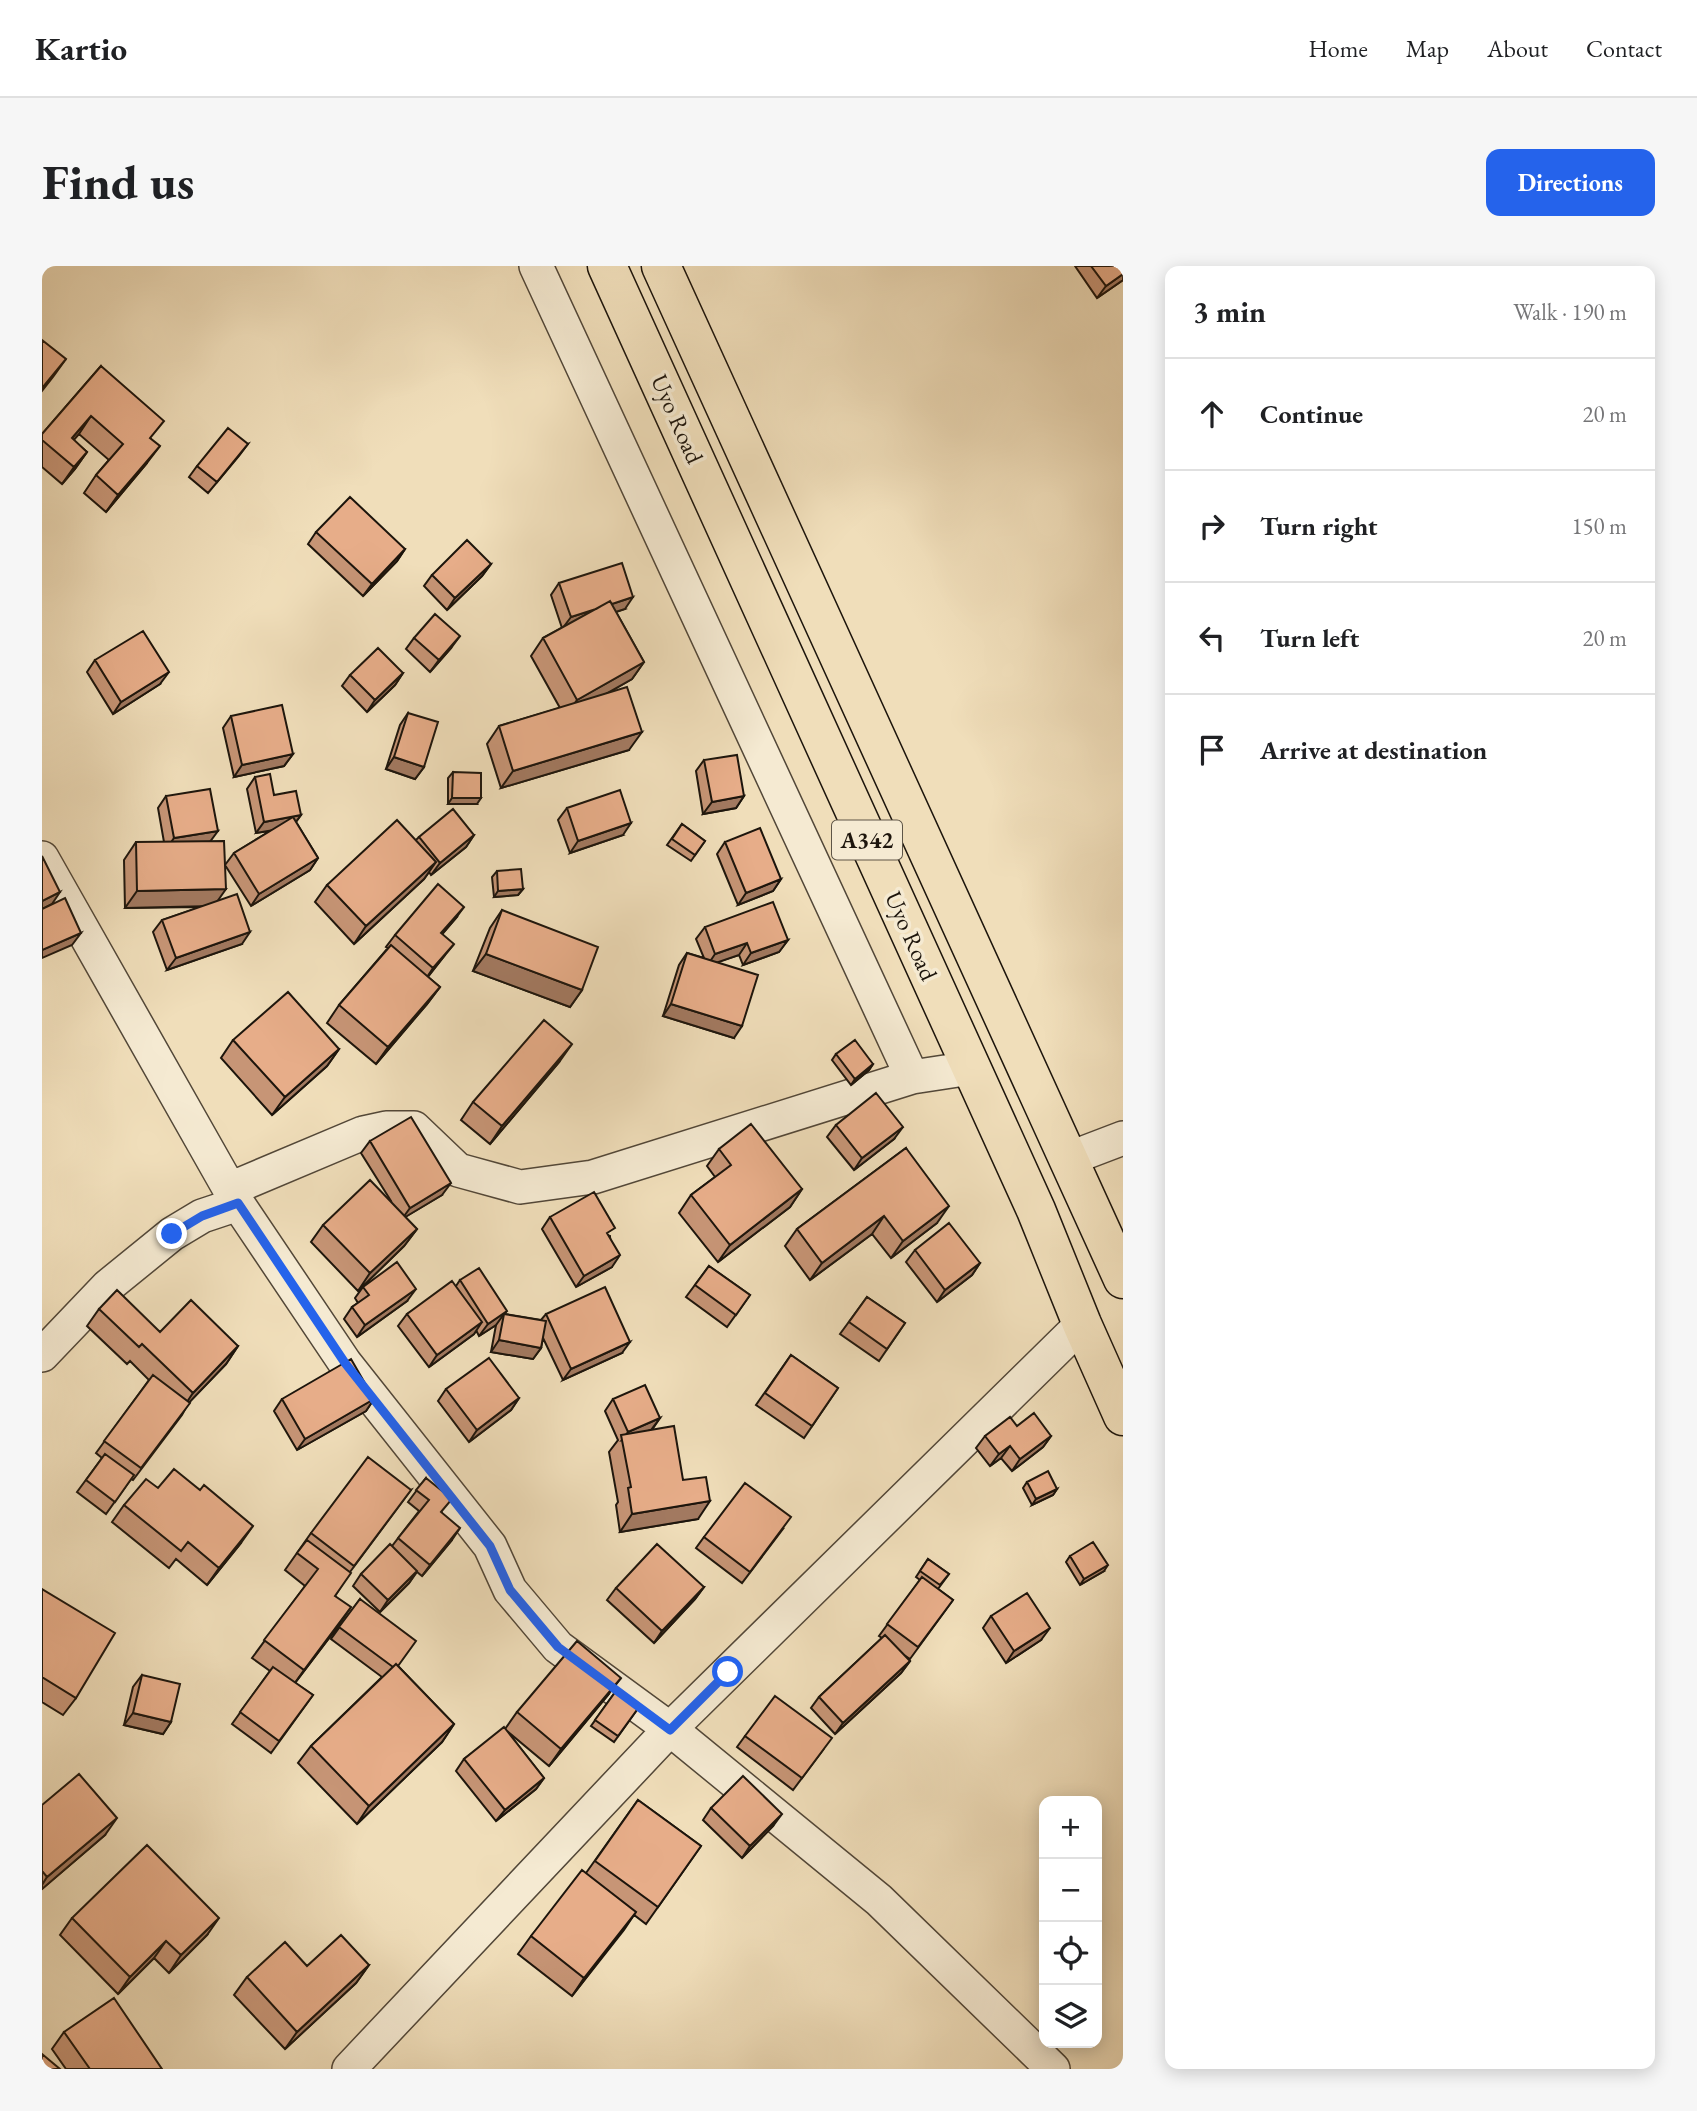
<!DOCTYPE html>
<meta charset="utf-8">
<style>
:root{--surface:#fff;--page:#f6f6f6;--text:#202124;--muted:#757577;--line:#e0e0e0;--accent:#2563eb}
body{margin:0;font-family:"EB Garamond",serif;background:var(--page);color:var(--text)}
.controls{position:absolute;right:21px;bottom:21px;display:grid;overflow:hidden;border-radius:14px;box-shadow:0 4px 18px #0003}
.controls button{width:63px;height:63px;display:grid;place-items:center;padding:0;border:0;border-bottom:2px solid var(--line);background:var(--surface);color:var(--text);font:35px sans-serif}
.stop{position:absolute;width:21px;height:21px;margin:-16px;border:5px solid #2563eb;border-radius:50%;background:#fff}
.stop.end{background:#2563eb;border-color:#fff;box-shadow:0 2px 7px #0008}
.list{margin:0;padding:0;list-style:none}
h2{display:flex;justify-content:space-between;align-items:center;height:91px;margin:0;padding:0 28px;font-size:30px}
h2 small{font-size:23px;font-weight:400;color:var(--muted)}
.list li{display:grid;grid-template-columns:46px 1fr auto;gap:21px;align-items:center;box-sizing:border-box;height:112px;padding:0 28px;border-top:2px solid var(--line)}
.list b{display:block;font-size:26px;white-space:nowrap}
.list em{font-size:23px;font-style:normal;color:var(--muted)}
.icon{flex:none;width:38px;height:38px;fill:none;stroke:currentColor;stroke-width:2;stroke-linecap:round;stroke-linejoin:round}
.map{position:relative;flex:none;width:1081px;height:1803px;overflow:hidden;border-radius:14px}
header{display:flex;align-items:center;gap:42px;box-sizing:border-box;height:98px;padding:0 35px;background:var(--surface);border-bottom:2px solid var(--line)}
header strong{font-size:33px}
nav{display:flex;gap:38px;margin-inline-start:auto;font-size:24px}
.intro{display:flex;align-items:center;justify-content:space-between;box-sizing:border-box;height:168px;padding:0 42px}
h1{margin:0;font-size:49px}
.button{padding:18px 32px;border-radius:14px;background:var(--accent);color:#fff;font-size:24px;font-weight:700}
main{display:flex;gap:42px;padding:0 42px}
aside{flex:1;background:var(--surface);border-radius:14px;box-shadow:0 4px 18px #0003}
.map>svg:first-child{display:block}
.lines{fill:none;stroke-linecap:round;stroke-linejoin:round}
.street-casing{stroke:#524738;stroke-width:36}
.highway-casing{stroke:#1d150c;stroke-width:41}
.street{stroke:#f5ead2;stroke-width:33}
.highway{stroke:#f0deba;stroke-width:38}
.wall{fill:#c79576;stroke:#1d150c;stroke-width:2}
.shaded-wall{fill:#a27960;stroke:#1d150c;stroke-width:2}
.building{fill:#e7ad89;stroke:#1d150c;stroke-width:2}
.route{stroke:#2563eb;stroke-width:9}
.labels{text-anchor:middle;stroke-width:7;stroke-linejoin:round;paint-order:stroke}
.shield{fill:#f5ead2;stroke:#5e5547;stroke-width:2}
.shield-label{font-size:23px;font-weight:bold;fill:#1d150c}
.street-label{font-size:24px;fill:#1d150c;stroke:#f5ead2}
</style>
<header>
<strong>Kartio</strong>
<nav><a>Home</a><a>Map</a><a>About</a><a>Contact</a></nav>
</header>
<div class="intro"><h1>Find us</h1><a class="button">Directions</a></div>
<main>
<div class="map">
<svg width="1081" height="1803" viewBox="0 0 1081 1803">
<rect width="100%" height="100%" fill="#f0deba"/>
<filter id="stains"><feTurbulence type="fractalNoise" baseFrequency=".00286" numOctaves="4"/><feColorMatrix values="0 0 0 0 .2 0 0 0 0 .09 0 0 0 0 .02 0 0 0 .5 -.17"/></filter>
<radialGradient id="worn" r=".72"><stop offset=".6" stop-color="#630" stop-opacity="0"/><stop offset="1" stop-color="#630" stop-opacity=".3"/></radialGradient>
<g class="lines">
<defs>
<path id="street" d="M494 0 870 811
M0 592 196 938 303 1097 448 1280 468 1324 516 1381 628 1463 837 1634 1011 1803
M1026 893 1081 872
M188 923 321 867 344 862H372L416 904 478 921 551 911 870 811 929 802
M0 1089 66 1020 130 968 160 950 196 938
M307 1803 628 1463 1040 1058"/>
<path id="highway" d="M565 0 994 944 1040 1058 1081 1150
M619 0 1081 1013"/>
</defs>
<use href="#street" class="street-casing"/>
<use href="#highway" class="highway-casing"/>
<use href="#street" class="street"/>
<use href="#highway" class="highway"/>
</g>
<path class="wall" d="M1033 0H1081V14L1055 32Z
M59 100 109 173 105 197 64 246 42 227 54 209 67 194 37 168 31 174 45 186 33 203 20 218 0 201V168Z
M206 178 197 190 166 227 147 211 155 200Z
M274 266 363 283 355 295 321 330 266 278Z
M449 298 440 310 405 344 382 320 390 309Z
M517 317 583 343 574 346 602 396 590 413 566 427 587 484 459 522 445 478 457 460 518 442 489 390 501 372 520 362 509 329Z
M372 372 409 382 388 406 364 383Z
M53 394 118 418 71 448 45 406Z
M361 407 353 419 325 446 300 420 308 409Z
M366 447 382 501 373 513 344 503 358 459Z
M189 450 251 488 242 500 192 511 181 462Z
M662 494 702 530 694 542 661 548 654 505Z
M411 506 435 538H406V512Z
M213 511 232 529 259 549 254 556 276 592 268 604 209 640 183 599 192 587 228 565 214 567 205 523Z
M124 530 168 575 176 635 200 678 125 704 111 666 120 654 159 641 83 642 82 594 94 576H122L116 542Z
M525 542 581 569 528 587 516 554Z
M640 558 663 575 649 595 625 579Z
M432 569 424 581 389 609 387 606 382 613 312 678 273 636 285 619 374 574 377 571Z
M683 576 739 613 731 625 696 639 675 588Z
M455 605 481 623 476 629 452 631 450 611Z
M460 644 540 724 528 741 431 705 448 662Z
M414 652 400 668 403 689 386 711 398 721 385 738 334 798 285 757 297 739 346 682 344 681 353 669Z
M663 661 746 674 737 686 701 699 697 689 675 696 692 772 621 750 637 699 645 687 662 692 654 673Z
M191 774 297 783 285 800 230 849 179 792Z
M794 788 831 798 827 804 809 819 790 794Z
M518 795 448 878 419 854 431 836Z
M794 859 852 873 812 904 785 871Z
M328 875 400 929 363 951 375 963 362 980 316 1025 269 976 281 959 349 935 319 887Z
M864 882 895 957 849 992 830 968 768 1014 743 980 755 963Z
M677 883 760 923 748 941 676 996 637 947 649 929 673 911 665 900Z
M508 951 568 970 570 1001 534 1021 500 963Z
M873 984 938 997 930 1009 895 1036 864 996Z
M667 1000 708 1029 685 1061 644 1031Z
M418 1014 463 1048 499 1054 504 1048 580 1087 521 1114 501 1072 499 1082 491 1093 449 1086 454 1059 437 1070 434 1064 432 1068 387 1101 356 1060 365 1048 414 1020Z
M321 1021 365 1035 315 1071 302 1053 310 1041 316 1037 313 1032Z
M825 1031 863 1057 837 1095 798 1068Z
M57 1043 118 1066 196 1080 184 1098 147 1136 140 1149 91 1214 89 1213 64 1248 35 1226 60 1192 54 1187 107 1114 88 1095 85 1098 45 1060Z
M749 1089 796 1122 762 1172 714 1139Z
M404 1123 477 1132 469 1144 427 1176 396 1135Z
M240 1133H332L324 1145 255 1184 232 1145Z
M571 1133 618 1152 610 1164 641 1214 656 1253 578 1266 574 1239 576 1236 567 1186 576 1174 563 1145Z
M975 1160 1009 1170 1001 1181 970 1205 959 1192 948 1200 934 1182 943 1170Z
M384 1212 400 1247 410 1274 380 1310 375 1306 367 1317 338 1346 311 1320 319 1308 350 1280 377 1245 366 1236Z
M985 1216 1015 1223 1011 1229 990 1239 981 1222Z
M116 1222 199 1277 165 1319 134 1293 127 1302 70 1256 82 1239Z
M369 1224 308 1306 293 1330 297 1359 253 1417 271 1429 229 1487 190 1458 228 1405 210 1392 263 1320 243 1304 269 1267Z
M741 1263 700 1317 654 1282 662 1271Z
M1028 1290 1062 1305 1038 1319 1024 1296Z
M886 1293 907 1308 896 1323 911 1334 868 1393 862 1389 868 1395 859 1407 793 1468 769 1442 777 1431 840 1372 837 1370 878 1314 874 1311Z
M662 1321 653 1333 612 1377 565 1334 574 1322Z
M0 1323 34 1432 21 1449 0 1436Z
M318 1333 356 1400 412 1458 400 1476 315 1558 256 1497 269 1480 340 1411 289 1373Z
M949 1350 999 1374 964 1397 941 1362Z
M100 1409 129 1456 121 1468 82 1459 91 1421Z
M574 1425 597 1441 572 1476 549 1460Z
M566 1429 507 1500 465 1465 502 1512 494 1523 454 1555 414 1505 422 1493 463 1463 475 1446Z
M703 1470 781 1484 751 1524 695 1481Z
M596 1534 659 1580 604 1658 592 1649 530 1730 476 1688 489 1670 544 1607Z
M0 1539 63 1569 0 1623Z
M669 1542 731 1560 700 1592 661 1554Z
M30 1652 165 1669 127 1707 112 1692 76 1728 18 1669Z
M327 1699 314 1717 243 1783 192 1729 205 1711 265 1700Z
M22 1766 120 1803H24L10 1783Z"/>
<path class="shaded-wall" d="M1081 8V14L1055 32 1064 20Z
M24 93 11 111 0 125V122Z
M49 150 37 168 18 190 30 172Z
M118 180 105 197 64 246 76 229Z
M45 186 33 203 20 218 32 201Z
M363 283 355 295 321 330 330 318Z
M449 298 440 310 405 344 413 332Z
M591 331 583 343 520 363 529 351Z
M418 370 409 382 388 406 397 394Z
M602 396 590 413 523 451 535 434Z
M127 406 118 418 71 448 79 436Z
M361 407 353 419 325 446 333 434Z
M600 466 587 484 459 522 471 505Z
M251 488 242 500 192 511 200 499Z
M352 491 382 501 373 513 344 503Z
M702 530 694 542 661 548 670 536Z
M410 532H439L435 538H406Z
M259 549 250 561 214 567 222 556Z
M589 557 581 569 528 587 536 575Z
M176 565 167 577 124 584 132 572Z
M432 569 424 581 389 609 398 597Z
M276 592 268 604 209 640 217 628Z
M394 596 382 613 312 678 324 660Z
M739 613 731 625 696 639 704 627Z
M184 623 172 640 83 642 95 625Z
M481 623 476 629 452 631 456 625Z
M18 626 10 638 0 643V635Z
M422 641 414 652 391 679 399 667Z
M208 666 200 678 125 704 134 692Z
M39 667 30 679 0 692V684Z
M746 674 737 686 701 699 709 687Z
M705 677 697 689 665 700 673 688Z
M412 678 403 689 383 714 391 702Z
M444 688 540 724 528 741 431 705Z
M398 721 385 738 334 798 346 781Z
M629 738 700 760 692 772 621 750Z
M530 778 518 795 448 878 460 860Z
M297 783 285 800 230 849 243 831Z
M831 798 827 804 809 819 813 813Z
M861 861 852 873 812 904 820 892Z
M409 917 400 929 360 953 368 942Z
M760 923 748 941 676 996 688 979Z
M907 940 895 957 849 992 861 975Z
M842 950 830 968 768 1014 780 997Z
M375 963 362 980 316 1025 328 1007Z
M578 989 570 1001 534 1021 542 1010Z
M938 997 930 1009 895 1036 903 1024Z
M374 1023 365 1035 315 1071 323 1059Z
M465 1045 461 1050 462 1048 454 1059 437 1070 446 1058Z
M440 1056 432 1068 387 1101 395 1089Z
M457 1074 499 1082 491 1093 449 1086Z
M588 1076 580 1087 521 1114 529 1103Z
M196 1080 184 1098 139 1145 151 1127Z
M477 1132 469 1144 427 1176 435 1164Z
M332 1133 324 1145 255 1184 263 1173Z
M618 1152 609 1164 580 1174 586 1166Z
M1009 1170 1001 1181 970 1205 978 1193Z
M968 1180 959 1192 948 1200 957 1188Z
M1015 1223 1011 1229 990 1239 994 1233Z
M668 1235 656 1253 578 1266 590 1248Z
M211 1260 199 1277 165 1319 177 1302Z
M418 1262 410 1274 380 1310 388 1299Z
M1066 1299 1062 1305 1038 1319 1042 1313Z
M375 1305 367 1317 338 1346 346 1334Z
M662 1321 653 1333 612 1377 620 1365Z
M309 1341 297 1359 250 1421 262 1404Z
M1008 1362 999 1374 964 1397 972 1385Z
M868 1395 859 1407 793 1468 801 1457Z
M579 1412 566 1429 507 1500 519 1483Z
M91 1447 129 1456 121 1468 82 1459Z
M412 1458 400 1476 315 1558 327 1540Z
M502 1512 494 1523 454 1555 463 1544Z
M740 1548 731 1560 700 1592 708 1580Z
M75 1552 63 1569 0 1623V1619L5 1611Z
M594 1646 582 1664 530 1730 542 1712Z
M177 1652 165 1669 127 1707 139 1689Z
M124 1675 112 1692 76 1728 88 1711Z
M327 1699 314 1717 243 1783 255 1766Z"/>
<path class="building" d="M1049 0H1081V8L1064 20Z
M0 74 24 93 0 122Z
M59 100 122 155 108 172 118 180 76 229 54 209 81 178 49 150 30 172 45 186 32 201 0 174V168Z
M186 162 206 178 175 216 155 200Z
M308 231 363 283 330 318 274 266Z
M425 274 449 298 413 332 390 309Z
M580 297 591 331 570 338 568 335 554 343 529 351 517 317Z
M568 335 602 396 535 434 501 372Z
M393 348 418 370 397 394 372 372Z
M101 365 127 406 79 436 53 394Z
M336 382 361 407 333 434 308 409Z
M585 421 600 466 471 505 457 460Z
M240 439 251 488 200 499 189 450Z
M366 447 396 456 382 501 352 491Z
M695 489 702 530 670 536 662 494Z
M411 506 439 507V532H410Z
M228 508 232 529 254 525 259 549 222 556 213 511Z
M168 523 176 565 132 572 124 530Z
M578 524 589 557 536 575 525 542Z
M411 543 432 569 398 597 377 571Z
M251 551 276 592 217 628 192 587Z
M355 554 394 596 324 660 285 619Z
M640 558 663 575 653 589 630 573Z
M718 562 739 613 704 627 683 576Z
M182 575 184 623 95 625 94 576Z
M0 590 18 626 0 635Z
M479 603 481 623 456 625 455 605Z
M396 618 422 641 399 667 412 678 391 702 353 669Z
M195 628 208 666 134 692 120 654Z
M23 632 39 667 0 684V643Z
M731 636 746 674 709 687 705 677 673 688 663 661Z
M460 644 556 681 540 724 444 688Z
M349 679 398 721 346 781 297 739Z
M645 687 716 709 700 760 629 738Z
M246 726 297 783 243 831 191 774Z
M502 754 530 778 460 860 431 836Z
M813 774 831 798 813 813 794 788Z
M834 827 861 861 820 892 794 859Z
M369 851 409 917 368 942 328 875Z
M709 858 760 923 688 979 649 929 689 899 677 883Z
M864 882 907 940 861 975 842 950 780 997 755 963Z
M328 914 375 963 328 1007 281 959Z
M552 926 573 962 565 967 578 989 542 1010 508 951Z
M907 957 938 997 903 1024 873 984Z
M355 996 374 1023 323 1059 310 1041 327 1029 321 1021Z
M667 1000 708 1029 694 1049 653 1019Z
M437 1002 465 1045 446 1058 418 1014Z
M410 1015 440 1056 395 1089 365 1048Z
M563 1021 588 1076 529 1103 504 1048Z
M75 1024 118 1066 149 1034 196 1080 151 1127 100 1078 97 1081 57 1043Z
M825 1031 863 1057 845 1083 807 1056Z
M462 1048 504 1055 499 1082 457 1074Z
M749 1089 796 1122 770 1160 723 1127Z
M447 1092 477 1132 435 1164 404 1123Z
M309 1093 332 1133 263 1173 240 1133Z
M111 1109 148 1137 99 1202 62 1175Z
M603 1119 618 1152 586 1166 571 1133Z
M992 1147 1009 1170 978 1193 968 1180 957 1188 943 1170 968 1151 975 1160Z
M632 1160 641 1214 664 1211 668 1235 590 1248 586 1222 589 1221 579 1169Z
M63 1188 92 1209 73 1236 44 1214Z
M326 1191 369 1224 312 1300 269 1267Z
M132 1203 158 1224 162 1219 211 1260 177 1302 146 1276 139 1285 82 1239 104 1213 116 1222Z
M1006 1205 1015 1223 994 1233 985 1216Z
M384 1212 410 1233 399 1246 418 1262 388 1299 356 1272 387 1234 374 1224Z
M703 1217 749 1251 708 1306 662 1271Z
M265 1274 309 1307 293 1330 309 1341 262 1404 222 1374 276 1303 255 1287Z
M1051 1276 1066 1299 1042 1313 1028 1290Z
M348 1278 375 1305 346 1334 319 1308Z
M615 1278 662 1321 620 1365 574 1322Z
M886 1293 907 1308 898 1319 878 1305Z
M880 1311 911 1334 876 1381 845 1358Z
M0 1323 73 1367 34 1432 0 1411Z
M985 1327 1008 1362 972 1385 949 1350Z
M318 1333 374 1375 356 1400 354 1398 351 1401 297 1361Z
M843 1369 868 1395 801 1457 777 1431Z
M535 1375 579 1412 519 1483 475 1446Z
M354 1398 412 1458 327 1540 269 1480Z
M231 1401 271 1429 237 1475 198 1446Z
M100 1409 138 1418 129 1456 91 1447Z
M574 1425 597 1441 576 1470 553 1454Z
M733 1430 790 1472 760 1512 703 1470Z
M462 1461 502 1512 463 1544 422 1493Z
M37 1508 75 1552 5 1611 0 1605V1539Z
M701 1510 740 1548 708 1580 669 1542Z
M596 1534 659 1580 616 1641 553 1595Z
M105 1579 177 1652 139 1689 124 1675 88 1711 30 1652Z
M540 1604 594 1646 542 1712 489 1670Z
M299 1669 327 1699 255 1766 205 1711 243 1676 265 1700Z
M72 1732 120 1803H48L22 1766Z
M0 1788 18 1803H0Z"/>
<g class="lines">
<path class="route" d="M130 968 160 950 196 937 303 1097 448 1280 468 1324 516 1381 628 1464 686 1406"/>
</g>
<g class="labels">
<rect class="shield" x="790" y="554.5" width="70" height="39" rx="5"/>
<g class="shield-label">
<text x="825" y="582">A342</text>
</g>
<g class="street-label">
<text transform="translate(635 153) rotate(66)" y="8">Uyo Road</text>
<text transform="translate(869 670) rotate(66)" y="8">Uyo Road</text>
</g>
</g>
<rect width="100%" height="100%" filter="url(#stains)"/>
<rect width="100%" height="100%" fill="url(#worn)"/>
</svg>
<div class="controls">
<button>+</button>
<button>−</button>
<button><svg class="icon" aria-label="locate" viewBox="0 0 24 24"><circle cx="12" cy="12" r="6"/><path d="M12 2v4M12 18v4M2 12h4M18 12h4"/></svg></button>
<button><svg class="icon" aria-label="layers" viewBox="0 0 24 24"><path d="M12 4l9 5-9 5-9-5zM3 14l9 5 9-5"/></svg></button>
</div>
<div class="stop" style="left:686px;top:1406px"></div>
<div class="stop end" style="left:130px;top:968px"></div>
</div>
<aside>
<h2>3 min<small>Walk · 190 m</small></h2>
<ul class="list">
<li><svg class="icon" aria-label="ahead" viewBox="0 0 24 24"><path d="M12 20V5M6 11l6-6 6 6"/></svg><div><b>Continue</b></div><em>20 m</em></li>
<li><svg class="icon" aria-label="right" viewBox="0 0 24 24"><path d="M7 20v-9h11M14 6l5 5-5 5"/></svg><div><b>Turn right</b></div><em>150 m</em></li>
<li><svg class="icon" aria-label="left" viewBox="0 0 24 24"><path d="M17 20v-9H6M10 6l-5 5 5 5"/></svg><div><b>Turn left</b></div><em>20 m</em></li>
<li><svg class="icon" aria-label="arrive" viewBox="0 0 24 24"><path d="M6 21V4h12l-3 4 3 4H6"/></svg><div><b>Arrive at destination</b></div></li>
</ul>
</aside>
</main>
